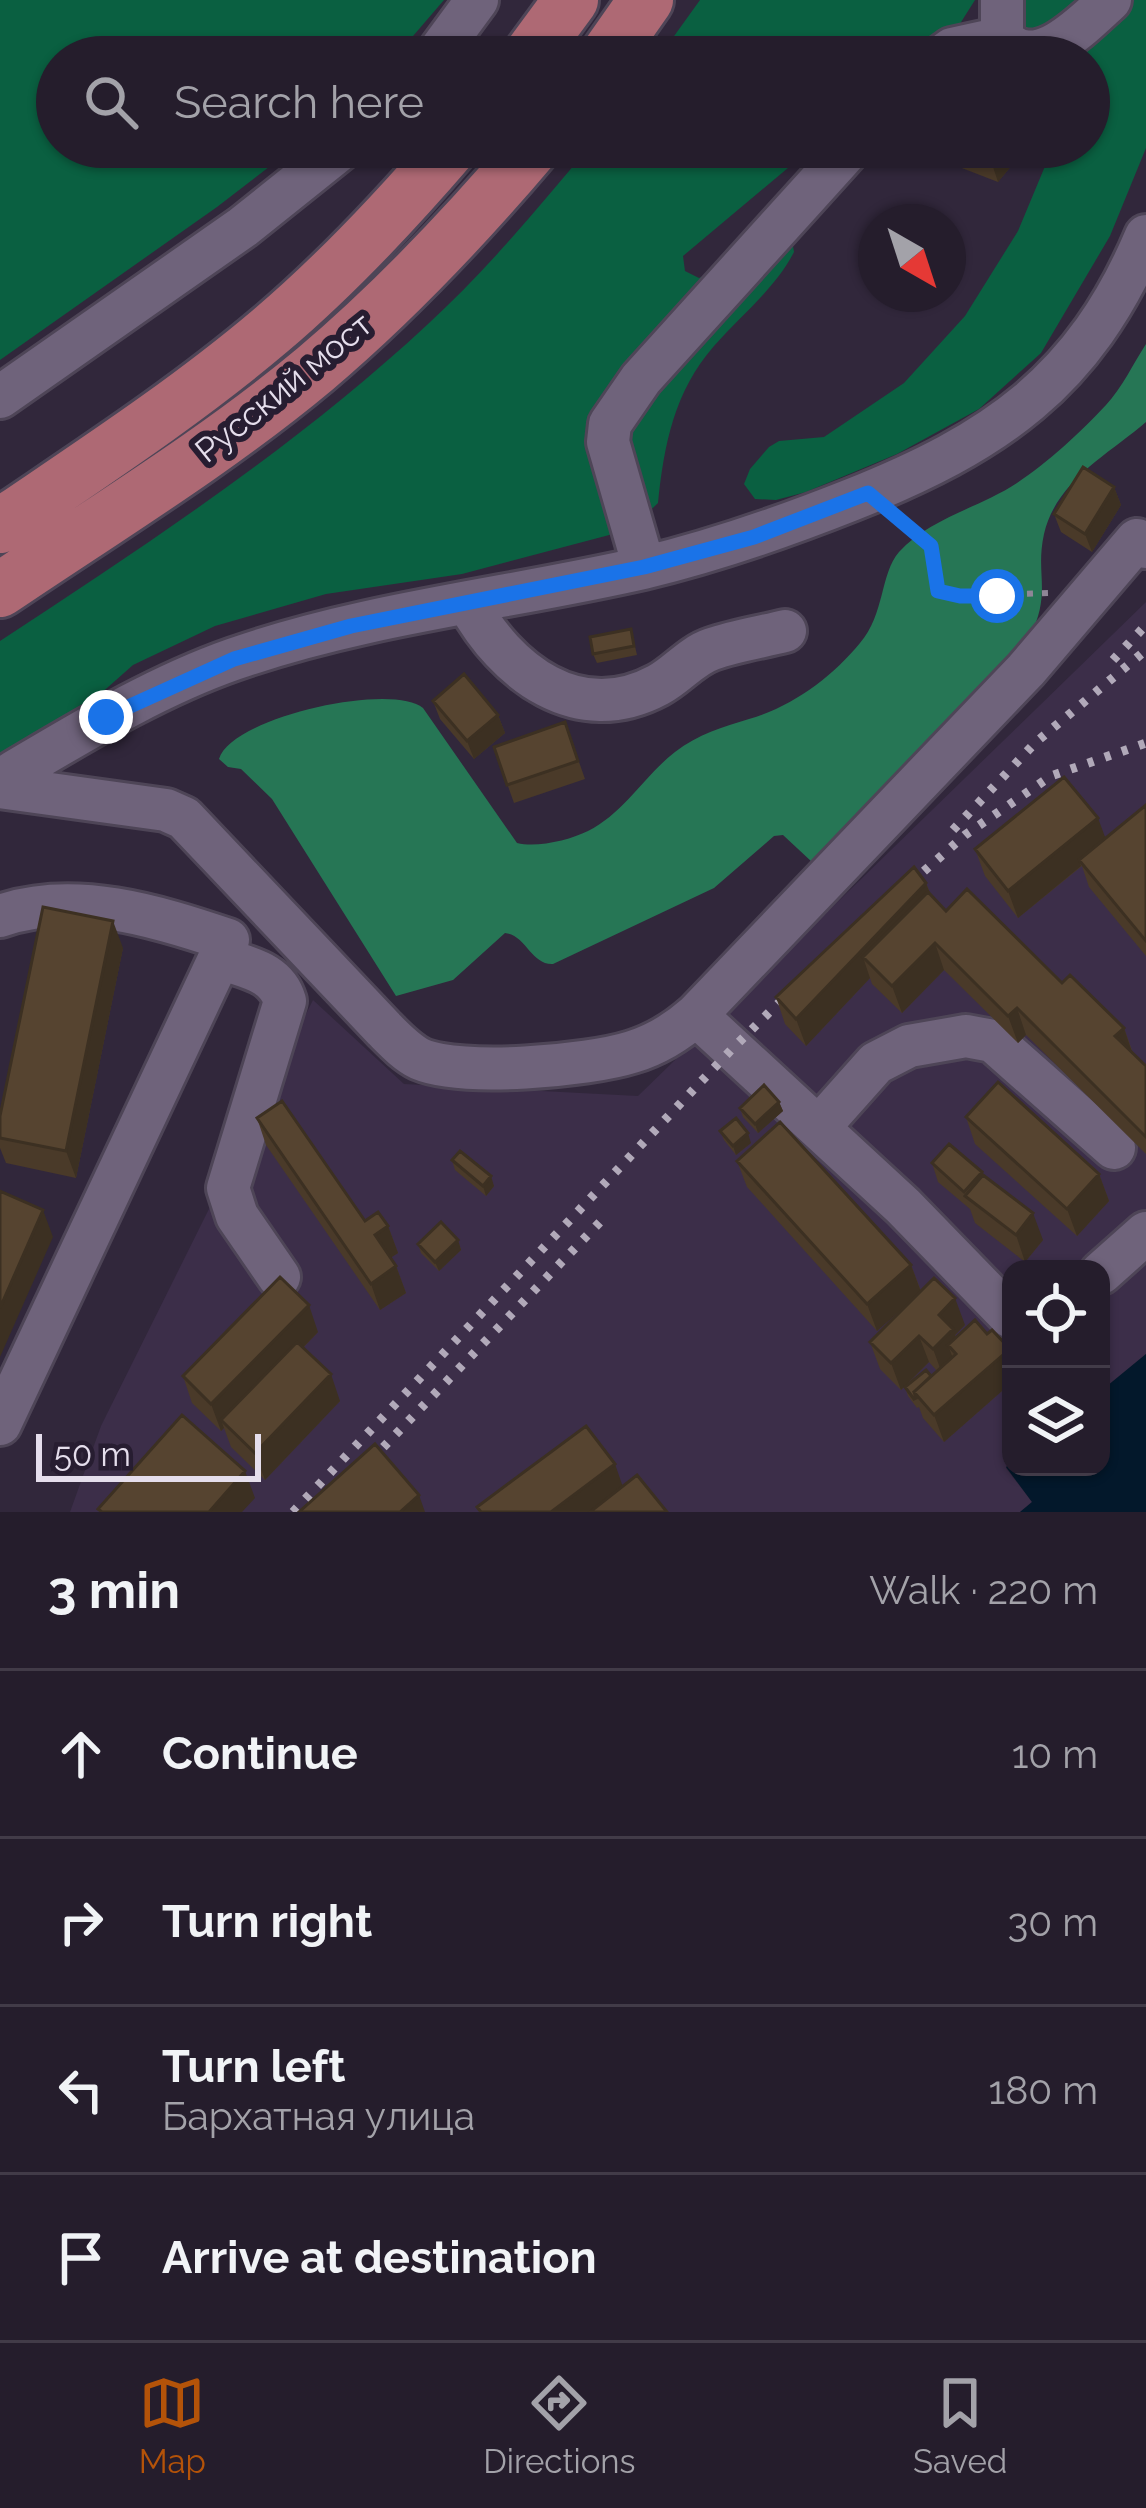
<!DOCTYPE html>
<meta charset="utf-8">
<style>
:root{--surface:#251d2c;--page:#312a38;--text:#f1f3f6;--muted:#a3a2a9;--line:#423b48;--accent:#b45309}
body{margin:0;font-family:Raleway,sans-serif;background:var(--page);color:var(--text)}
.controls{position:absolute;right:36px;bottom:36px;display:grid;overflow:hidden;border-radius:24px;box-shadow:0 3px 9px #0004}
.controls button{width:108px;height:108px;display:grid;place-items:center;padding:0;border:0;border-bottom:3px solid var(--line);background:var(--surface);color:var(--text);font:60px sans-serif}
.compass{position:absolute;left:858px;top:204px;width:108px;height:108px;border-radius:50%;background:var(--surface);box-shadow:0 3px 9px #0004;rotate:141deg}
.scale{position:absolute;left:36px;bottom:30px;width:225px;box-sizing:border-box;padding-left:12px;border:6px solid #e5deec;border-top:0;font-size:33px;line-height:42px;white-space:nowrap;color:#e5deec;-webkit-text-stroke:9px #271d31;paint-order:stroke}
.stop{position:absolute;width:36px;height:36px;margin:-27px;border:9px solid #1a73e8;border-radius:50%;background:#fff}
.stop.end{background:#1a73e8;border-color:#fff;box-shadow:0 3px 12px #0008}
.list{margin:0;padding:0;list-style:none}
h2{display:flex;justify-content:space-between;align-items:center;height:156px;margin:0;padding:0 48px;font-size:51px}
h2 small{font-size:39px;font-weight:400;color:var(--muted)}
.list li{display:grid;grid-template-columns:78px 1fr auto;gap:36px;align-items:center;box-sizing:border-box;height:168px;padding:0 48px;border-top:3px solid var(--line)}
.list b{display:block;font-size:45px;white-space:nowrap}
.list p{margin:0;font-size:39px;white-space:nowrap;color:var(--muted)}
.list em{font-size:39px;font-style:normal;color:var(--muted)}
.icon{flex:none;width:66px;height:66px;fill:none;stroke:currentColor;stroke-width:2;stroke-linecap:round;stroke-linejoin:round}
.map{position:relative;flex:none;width:1146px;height:1512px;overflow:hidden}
.search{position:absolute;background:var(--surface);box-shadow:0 3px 9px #0004;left:36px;right:36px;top:36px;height:132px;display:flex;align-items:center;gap:30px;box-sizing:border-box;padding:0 42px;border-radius:66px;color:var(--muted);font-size:45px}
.sheet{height:828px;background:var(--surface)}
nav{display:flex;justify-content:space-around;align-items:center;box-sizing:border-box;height:168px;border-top:3px solid var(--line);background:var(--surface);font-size:33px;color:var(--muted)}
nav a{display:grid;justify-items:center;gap:6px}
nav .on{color:var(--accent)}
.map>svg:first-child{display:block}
.built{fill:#3c2e49}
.green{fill:#0a6041}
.forest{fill:#267655}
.water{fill:#03182b}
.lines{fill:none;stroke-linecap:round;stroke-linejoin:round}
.minor-casing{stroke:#4e4557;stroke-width:48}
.major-casing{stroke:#4e4557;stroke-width:60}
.path{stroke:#8f8697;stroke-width:6;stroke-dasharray:6 9;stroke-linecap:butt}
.minor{stroke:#6f637b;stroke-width:42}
.major{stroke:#ae6974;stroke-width:54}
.rail{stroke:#b1a9b9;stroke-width:9;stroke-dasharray:6 12;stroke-linecap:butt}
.wall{fill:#4a3a29}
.shaded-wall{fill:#3c3022}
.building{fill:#564430;stroke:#3c3022;stroke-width:3}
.route{stroke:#1a73e8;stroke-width:15}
.labels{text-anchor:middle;stroke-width:12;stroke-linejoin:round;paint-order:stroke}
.street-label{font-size:33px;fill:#e5deec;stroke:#271d31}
</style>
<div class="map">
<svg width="1146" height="1512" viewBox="0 0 1146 1512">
<rect width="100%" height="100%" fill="#31273b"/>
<path class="built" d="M1146 602V1354L1101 1391V1269H1011V1463L1006 1468 1032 1502 1020 1512H70L101 1426 313 1000 404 1084 638 1096Z"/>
<path class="green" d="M0 0H444L395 57H57V147H295L217 207 0 360Z
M700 0H975L951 38 929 57H659Z
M1020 0H1087L1039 32 1026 31 1018 21Z
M1133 0H1146V148L1110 236 1041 353 979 409 897 454 806 492 776 500 755 499 744 484 750 469 769 447 779 441 824 437 904 383 965 316 1018 231 1053 147H1089V57H1069Z
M589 147H813L683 256 685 271 699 278 792 240 794 252C775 289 741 315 714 346 674 392 664 445 658 503L634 526 613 534 462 574 326 594 215 626 133 665 37 750 0 771V641C149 543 297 446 428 324 487 270 538 208 589 147Z"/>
<path class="forest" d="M1146 344V422C1109 454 1056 481 1044 534 1035 575 1052 591 1030 637L822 864 812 862 783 835 774 836 714 888 553 964C531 965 526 935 505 933L453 980 396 996 272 799 241 769 228 767 219 759C231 717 392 682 423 708L517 843C537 848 570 840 588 831 624 813 644 776 675 752 698 734 723 727 749 719 792 707 832 677 860 643 885 614 880 574 899 552 928 519 981 507 1017 483 1047 463 1081 432 1106 405 1122 388 1133 364 1146 344Z"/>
<path class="water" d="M1146 1354V1512H1020L1032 1502 1006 1467 1011 1463V1467H1101V1391Z"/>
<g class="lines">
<defs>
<path id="minor" d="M1002 0V38C1036 76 1082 25 1110 0
M435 57 477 0
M941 57 952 49 1002 38
M0 397 243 227 343 147
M644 567 608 442 610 424 641 379 851 147
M468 603C506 672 578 728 658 685 677 675 691 656 712 649 735 641 761 637 785 631
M0 780C75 736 151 688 234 659 366 613 507 599 643 568 714 551 783 527 851 500 994 443 1084 383 1146 236
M0 787 166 810 184 818 384 1029C395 1040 406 1052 420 1059 462 1077 588 1066 632 1052 655 1045 678 1031 696 1015L1026 670 1137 540 1146 547
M0 916C74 890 157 916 228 940L0 1424
M220 958C247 968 276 971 285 1001L228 1188 237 1216 279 1277
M696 1015 903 1206 1011 1317
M819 1127 876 1063 909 1046 966 1036 993 1041 1114 1148
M1101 1273 1146 1233"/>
<path id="major" d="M529 57 571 0
M606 57 646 0
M0 526C91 464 185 403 270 331 335 276 395 212 451 147
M0 590C105 519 217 451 315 369 394 302 466 226 533 147"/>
</defs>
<use href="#minor" class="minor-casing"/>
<use href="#major" class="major-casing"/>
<path class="path" d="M897 518 931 546 937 591 960 596 1049 593"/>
<use href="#minor" class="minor"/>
<use href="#major" class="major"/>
<path class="rail" d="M1113 660 1146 625
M953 830 1035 743 1146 650
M897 895 965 835 1051 776 1146 743
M293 1512 732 1049 803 979
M321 1512 601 1221"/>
</g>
<path class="wall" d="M921 147H1027L998 182 923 153Z
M1114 487 1121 505 1092 552 1061 532 1054 514Z
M631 629 637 655 597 663 593 654Z
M433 701 498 715 505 733 474 759 440 719Z
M565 722 585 779 514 803 494 747Z
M1146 805V956L1089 887 1082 866 1018 918 985 876 975 849 1105 838Z
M926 883 931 895 946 911 1062 983 1124 1028 1133 1053 1146 1066V1154L1026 1035 1018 1043 944 970 902 1013 872 984 870 978 806 1046 785 1024 776 997Z
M123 948 76 1178 6 1163 0 1148V1116Z
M779 1102 783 1111 758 1133 743 1117 740 1108Z
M966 1117 1099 1174 1109 1201 1077 1236 975 1144Z
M257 1118 365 1221 388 1226 398 1253 390 1258 396 1266 406 1293 380 1310 266 1145Z
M720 1131 751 1143 736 1155 724 1140Z
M452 1160 494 1186 486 1196 455 1170Z
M737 1161 911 1265 921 1291 965 1325 955 1335 956 1337 987 1334 1011 1353V1383L944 1442 923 1418 919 1407 917 1408 908 1396 905 1387 931 1376 937 1371 929 1362 901 1390 880 1369 870 1342 918 1294 877 1331 747 1187Z
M932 1163 983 1175 1043 1240 1025 1262 975 1223 970 1209 938 1182Z
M458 1240 461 1250 439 1271 421 1253 418 1244Z
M318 1332 303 1348 340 1401 265 1480 231 1447 224 1428 221 1431 192 1403 183 1376Z"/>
<path class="shaded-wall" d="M995 147H1027L998 182 989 155Z
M1114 487 1121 505 1092 552 1085 534Z
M498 715 505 733 474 759 467 741Z
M1098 818 1108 845 1079 860 1081 866 1018 918 1008 891Z
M926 883 936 910 863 957 870 978 806 1046 796 1019Z
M113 921 123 948 76 1178 66 1151Z
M935 943 944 970 902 1013 892 986Z
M1017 1008 1026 1035 1018 1043 1008 1016Z
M1124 1028 1133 1055 1115 1036Z
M779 1102 783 1111 758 1133 755 1124Z
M748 1133 751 1143 736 1155 733 1146Z
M1099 1174 1109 1201 1077 1236 1067 1209Z
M491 1176 494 1186 486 1196 483 1186Z
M43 1210 53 1237 0 1357V1308Z
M1033 1213 1043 1240 1025 1262 1016 1235Z
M388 1226 398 1253 384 1262 375 1235Z
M458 1240 461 1250 439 1271 435 1262Z
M911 1265 921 1292 877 1331 867 1304Z
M396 1266 406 1293 380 1310 371 1284Z
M955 1298 965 1325 955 1335 963 1356 956 1354 948 1345 955 1364 943 1376 933 1349 939 1315Z
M309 1305 318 1332 226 1426 221 1420 224 1428 221 1431 211 1404Z
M919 1336 929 1362 901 1390 891 1363Z
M1010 1349 1011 1383 944 1442 934 1415Z
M331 1374 340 1401 265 1480 255 1453Z
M615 1464 624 1490 596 1512H551Z
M245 1471 255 1498 242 1512H209Z
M419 1495 425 1512H400Z"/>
<path class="building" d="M967 147H995L989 155Z
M1083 467 1114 487 1085 534 1054 514Z
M631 629 634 646 593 654 590 637Z
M464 674 498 715 467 741 433 701Z
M565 722 578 761 507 785 494 747Z
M1064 777 1098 818 1008 891 975 849Z
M1146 805V941L1079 860Z
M914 867 926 883 796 1019 776 997Z
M967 889 1062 983 1070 975 1124 1028 1115 1036 1146 1066V1137L1017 1008 1008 1016 935 943 892 986 863 957 928 892 946 911Z
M43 907 113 921 66 1151 0 1138V1116Z
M998 1082 1099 1174 1067 1209 966 1117Z
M764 1085 779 1102 755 1124 740 1108Z
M282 1101 365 1221 378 1212 388 1226 375 1235 396 1266 371 1284 257 1118Z
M736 1118 748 1133 733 1146 720 1131Z
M780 1122 911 1265 867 1304 737 1161Z
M949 1144 982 1172 964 1192 932 1163Z
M460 1151 491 1176 483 1186 452 1160Z
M983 1175 1033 1213 1016 1235 965 1196Z
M0 1191 43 1210 0 1308Z
M441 1222 458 1240 435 1262 418 1244Z
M280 1277 309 1305 211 1404 183 1376Z
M934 1278 955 1298 939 1315 953 1329 933 1349 919 1336 891 1363 870 1342Z
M975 1320 987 1334 992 1330 1010 1349 934 1415 914 1392 956 1354 948 1345Z
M297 1342 331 1374 255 1453 221 1420Z
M926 1370 931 1376 914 1392 916 1398 914 1399 905 1387Z
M182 1415 245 1471 209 1512H102L98 1509Z
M586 1426 615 1464 551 1512H481L477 1507Z
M375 1444 419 1495 400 1512H299Z
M637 1475 667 1512H590Z"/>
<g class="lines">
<path class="route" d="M106 717 234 659 351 626 644 567 754 537 868 493 931 546 938 591 960 596H997"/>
</g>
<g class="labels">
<g class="street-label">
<text transform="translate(283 387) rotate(-39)" y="12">Русский мост</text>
</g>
</g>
</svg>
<div class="controls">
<button><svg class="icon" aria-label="locate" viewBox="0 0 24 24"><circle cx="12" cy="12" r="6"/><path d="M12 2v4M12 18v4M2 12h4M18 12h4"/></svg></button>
<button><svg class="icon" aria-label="layers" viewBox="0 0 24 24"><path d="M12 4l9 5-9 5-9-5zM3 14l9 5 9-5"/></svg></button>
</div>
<svg class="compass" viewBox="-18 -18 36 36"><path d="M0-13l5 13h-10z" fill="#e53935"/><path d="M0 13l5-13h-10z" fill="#a3a2a9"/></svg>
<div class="scale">50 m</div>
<div class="stop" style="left:997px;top:596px"></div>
<div class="stop end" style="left:106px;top:717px"></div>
<div class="search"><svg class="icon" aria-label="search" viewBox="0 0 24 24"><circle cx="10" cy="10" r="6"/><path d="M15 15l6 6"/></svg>Search here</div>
</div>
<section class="sheet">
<h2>3 min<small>Walk · 220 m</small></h2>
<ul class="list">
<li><svg class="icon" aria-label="ahead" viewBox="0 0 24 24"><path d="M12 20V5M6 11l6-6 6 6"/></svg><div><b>Continue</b></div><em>10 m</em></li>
<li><svg class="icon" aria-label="right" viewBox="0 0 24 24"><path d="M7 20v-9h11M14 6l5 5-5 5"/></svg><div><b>Turn right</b></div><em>30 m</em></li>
<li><svg class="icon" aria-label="left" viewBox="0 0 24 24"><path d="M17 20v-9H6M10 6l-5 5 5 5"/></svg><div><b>Turn left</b><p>Бархатная улица</p></div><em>180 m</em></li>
<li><svg class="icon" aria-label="arrive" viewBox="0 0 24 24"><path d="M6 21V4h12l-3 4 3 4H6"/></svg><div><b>Arrive at destination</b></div></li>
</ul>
</section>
<nav>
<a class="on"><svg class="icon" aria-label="map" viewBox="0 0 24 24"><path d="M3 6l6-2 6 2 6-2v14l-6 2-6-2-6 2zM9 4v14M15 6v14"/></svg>Map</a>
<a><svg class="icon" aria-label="directions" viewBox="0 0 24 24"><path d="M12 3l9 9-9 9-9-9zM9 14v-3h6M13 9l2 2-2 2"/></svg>Directions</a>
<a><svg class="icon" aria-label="saved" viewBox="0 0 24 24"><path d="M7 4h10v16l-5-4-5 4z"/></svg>Saved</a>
</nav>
